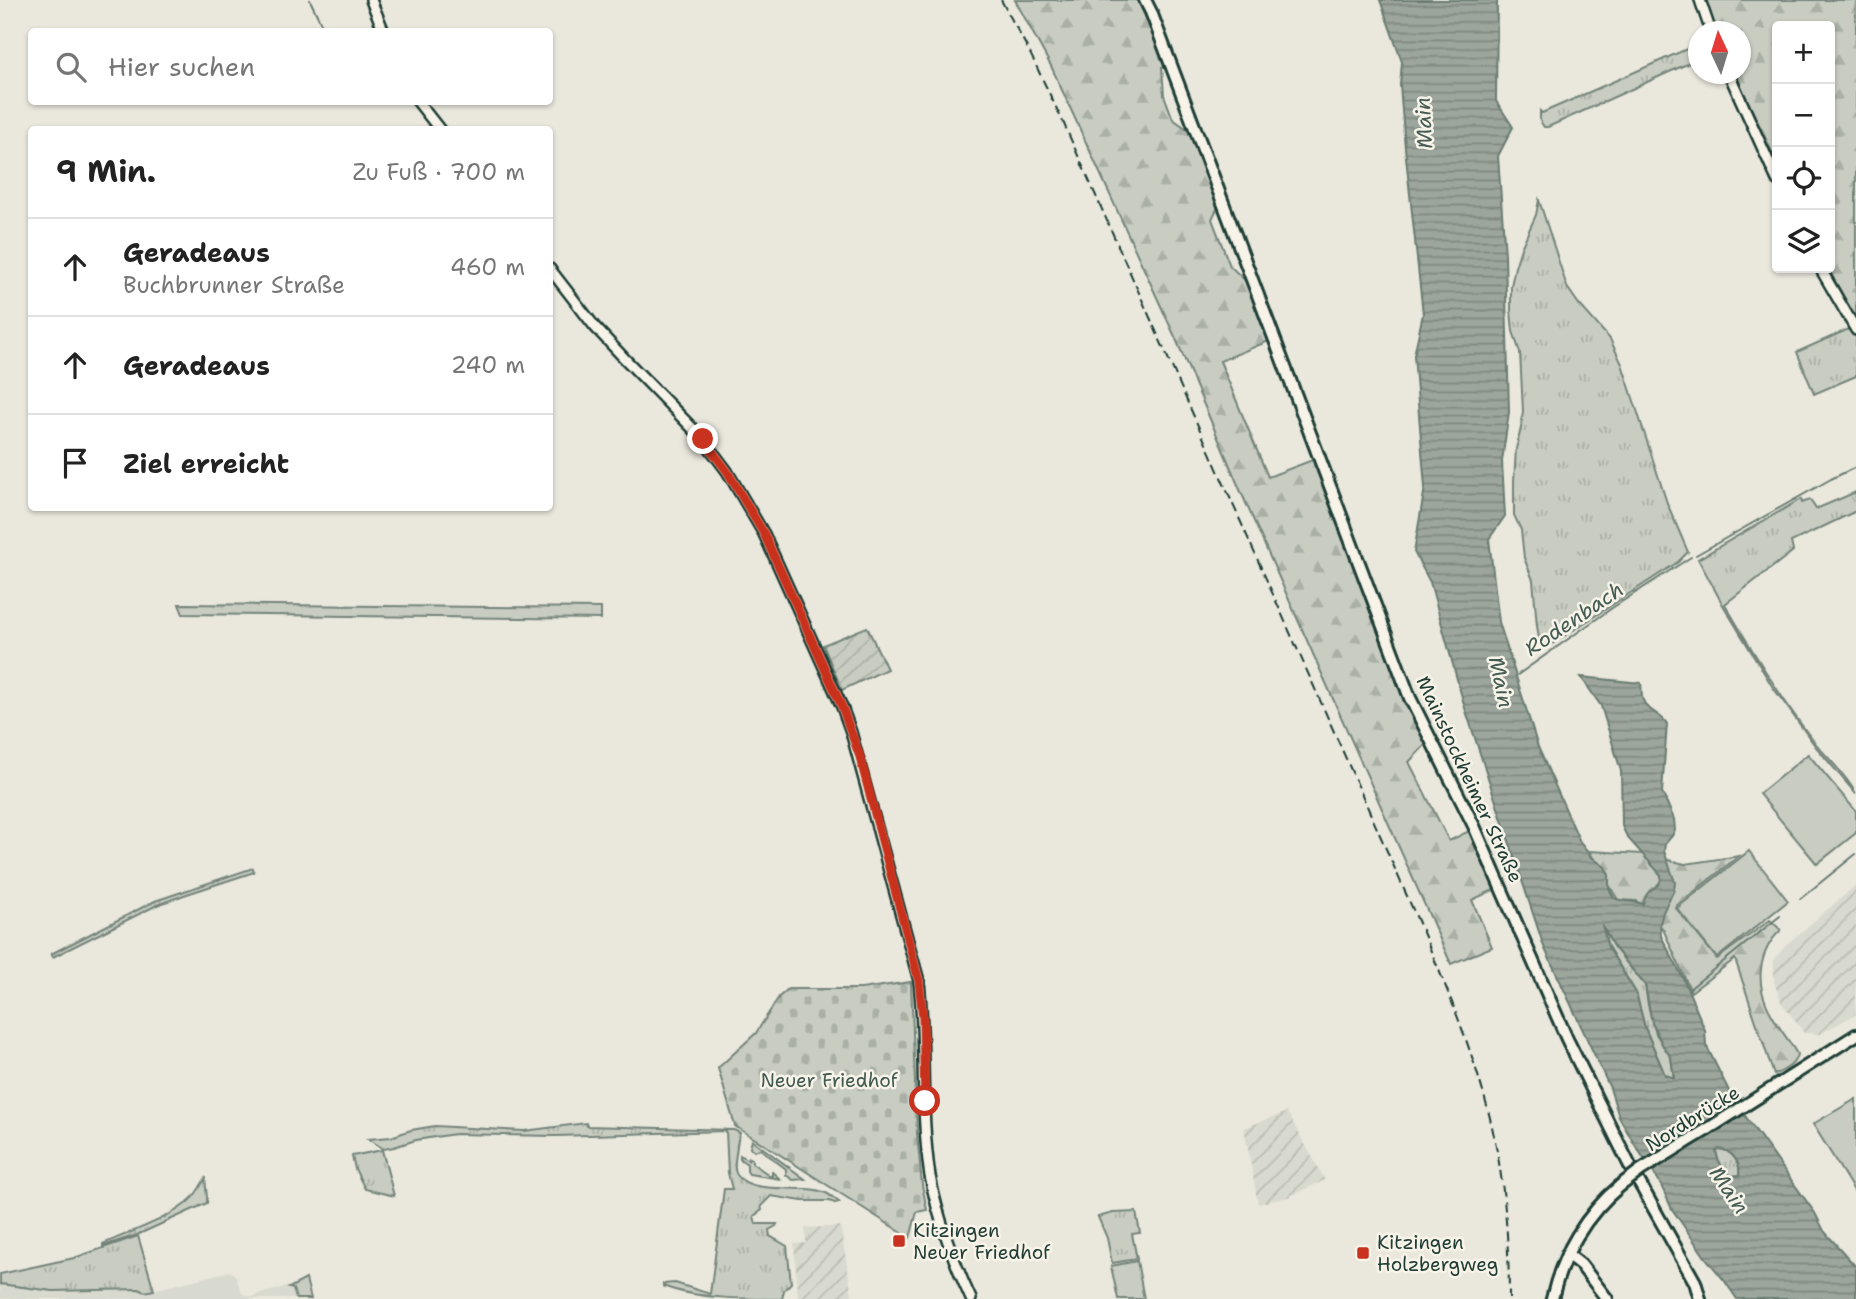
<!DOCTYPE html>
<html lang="de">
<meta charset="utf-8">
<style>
:root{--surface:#fff;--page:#f2f2f2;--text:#222;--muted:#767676;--line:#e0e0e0}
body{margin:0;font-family:"Shantell Sans",sans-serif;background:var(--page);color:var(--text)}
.controls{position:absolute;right:21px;top:21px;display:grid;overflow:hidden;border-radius:7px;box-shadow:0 2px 5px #0004}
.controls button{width:63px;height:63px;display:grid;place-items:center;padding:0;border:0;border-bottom:2px solid var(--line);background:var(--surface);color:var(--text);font:35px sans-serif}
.compass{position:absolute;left:1688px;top:21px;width:63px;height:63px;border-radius:50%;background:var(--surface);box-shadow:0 2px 5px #0004;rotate:356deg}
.stop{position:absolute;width:21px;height:21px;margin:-16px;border:5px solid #c8321e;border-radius:50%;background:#fff}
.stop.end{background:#c8321e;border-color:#fff;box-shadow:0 2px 7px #0008}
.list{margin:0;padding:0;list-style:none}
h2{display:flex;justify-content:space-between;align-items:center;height:91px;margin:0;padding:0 28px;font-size:30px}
h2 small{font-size:23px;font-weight:400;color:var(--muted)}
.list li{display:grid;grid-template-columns:46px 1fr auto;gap:21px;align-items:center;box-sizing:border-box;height:98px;padding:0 28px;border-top:2px solid var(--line)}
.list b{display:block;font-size:26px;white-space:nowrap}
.list p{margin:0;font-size:23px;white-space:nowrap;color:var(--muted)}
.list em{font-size:23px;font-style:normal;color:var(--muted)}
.icon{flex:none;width:38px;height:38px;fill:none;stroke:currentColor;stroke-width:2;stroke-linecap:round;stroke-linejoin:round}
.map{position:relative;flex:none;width:1856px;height:1299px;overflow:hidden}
.search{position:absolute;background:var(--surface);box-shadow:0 2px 5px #0004;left:28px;top:28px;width:525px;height:77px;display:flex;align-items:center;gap:18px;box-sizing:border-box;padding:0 24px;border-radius:7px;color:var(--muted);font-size:26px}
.panel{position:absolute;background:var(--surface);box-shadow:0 2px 5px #0004;left:28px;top:126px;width:525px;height:385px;border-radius:7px}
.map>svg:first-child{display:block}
.built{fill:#d9dacf}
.industrial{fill:url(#industrial-furrows)}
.grass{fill:url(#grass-tufts);stroke:#74847a;stroke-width:2}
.forest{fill:url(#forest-firs);stroke:#74847a;stroke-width:2}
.cemetery{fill:url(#cemetery-stones);stroke:#74847a;stroke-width:2}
.garden{fill:url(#garden-furrows);stroke:#74847a;stroke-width:2}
.pitch{fill:#c8ccc1;stroke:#74847a;stroke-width:2}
.water{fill:url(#water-rules);stroke:#6a7c72;stroke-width:2;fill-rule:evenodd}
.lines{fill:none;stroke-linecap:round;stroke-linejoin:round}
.stream{stroke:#6a7c72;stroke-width:2}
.minor-casing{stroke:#1f3d34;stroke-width:14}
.major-casing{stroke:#1f3d34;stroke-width:16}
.minor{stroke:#f7f3e8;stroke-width:9}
.major{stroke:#f7f3e8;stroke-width:10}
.rail{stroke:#1f3d34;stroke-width:2;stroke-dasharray:10 5;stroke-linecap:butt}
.major-bridge-casing{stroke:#1f3d34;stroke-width:16;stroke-linecap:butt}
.major-bridge{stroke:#f7f3e8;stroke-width:10}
.route{stroke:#c8321e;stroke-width:9}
.poi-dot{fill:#c8321e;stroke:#f7f3e8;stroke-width:2.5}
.labels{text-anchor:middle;stroke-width:5;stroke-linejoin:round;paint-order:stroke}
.street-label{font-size:19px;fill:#1f3d34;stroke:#f7f3e8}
.park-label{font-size:19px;fill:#415a50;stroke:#f7f3e8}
.poi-label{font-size:19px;fill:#1f3d34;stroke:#f7f3e8;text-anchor:start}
.water-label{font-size:21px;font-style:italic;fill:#445c53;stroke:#f7f3e8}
</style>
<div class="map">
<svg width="1856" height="1299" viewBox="0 0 1856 1299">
<defs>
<pattern id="industrial-furrows" width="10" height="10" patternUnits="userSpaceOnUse" patternTransform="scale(1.75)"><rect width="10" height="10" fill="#d9dacf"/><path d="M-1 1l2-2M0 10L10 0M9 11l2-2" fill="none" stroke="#babcb2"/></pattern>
<pattern id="grass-tufts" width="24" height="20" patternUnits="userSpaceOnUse" patternTransform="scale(1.75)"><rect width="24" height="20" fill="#c8ccc1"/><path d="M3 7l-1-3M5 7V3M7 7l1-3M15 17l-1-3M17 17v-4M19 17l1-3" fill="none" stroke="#abb0a6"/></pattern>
<pattern id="forest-firs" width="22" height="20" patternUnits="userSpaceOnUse" patternTransform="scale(1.75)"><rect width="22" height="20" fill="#c8ccc1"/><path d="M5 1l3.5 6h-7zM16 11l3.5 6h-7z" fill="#abb0a6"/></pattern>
<pattern id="cemetery-stones" width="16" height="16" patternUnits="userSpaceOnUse" patternTransform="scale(1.75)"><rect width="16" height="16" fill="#c8ccc1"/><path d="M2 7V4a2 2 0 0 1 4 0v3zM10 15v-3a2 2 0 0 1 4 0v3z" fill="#abb0a6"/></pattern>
<pattern id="garden-furrows" width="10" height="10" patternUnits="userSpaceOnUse" patternTransform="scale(1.75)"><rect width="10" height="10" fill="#c8ccc1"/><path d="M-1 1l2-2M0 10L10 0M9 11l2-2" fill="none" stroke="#abb0a6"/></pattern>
<pattern id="water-rules" width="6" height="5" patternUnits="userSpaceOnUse" patternTransform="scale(1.75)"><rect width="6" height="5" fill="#9ca69c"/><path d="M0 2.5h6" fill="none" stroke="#7f8880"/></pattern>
</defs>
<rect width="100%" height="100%" fill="#eae8dd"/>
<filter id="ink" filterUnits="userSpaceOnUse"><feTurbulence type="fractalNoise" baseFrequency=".0143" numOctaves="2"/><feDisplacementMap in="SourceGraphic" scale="14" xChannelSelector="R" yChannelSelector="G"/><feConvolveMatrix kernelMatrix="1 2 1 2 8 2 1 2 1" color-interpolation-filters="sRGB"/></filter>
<g filter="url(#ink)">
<path class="built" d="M230 1271 235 1275 242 1293 245 1295 250 1297 285 1287 293 1289 296 1299H0V1284L139 1289 145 1292Z"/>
<path class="industrial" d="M1856 885V1014L1820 1034 1804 1033 1781 1002 1774 982V960L1787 944Z
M1287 1112 1325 1180 1288 1197 1258 1204 1244 1128Z
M840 1226 853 1299H798L794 1244 806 1243 805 1228Z"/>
<path class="grass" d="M1698 44V59L1548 127H1544L1540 121V111L1542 113Z
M1539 200 1567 287 1578 303 1610 339 1622 364 1667 503 1688 552 1678 562 1549 646 1540 644 1537 626 1533 580 1524 558 1521 530 1514 515V481L1516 449 1521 428 1523 411 1520 353 1513 331 1511 311V286L1515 267 1521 248 1536 215Z
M1851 328 1856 337V376L1814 394 1797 352Z
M1856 492V511L1791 542 1793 551 1725 604C1751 649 1778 694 1809 735 1823 754 1846 774 1856 794L1816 747 1772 686 1723 605 1698 559 1801 499 1802 503 1810 500 1816 509Z
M179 604 601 608V619L183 614Z
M253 868 254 872 184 895 157 905 53 957 51 954 155 901Z
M1601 922 1613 946 1645 985 1648 1005 1656 1034 1671 1057 1674 1078 1665 1075 1645 1028 1636 993 1608 947Z
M586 1123 587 1126 734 1130 740 1133C737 1140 737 1147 736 1154 735 1161 733 1169 737 1175 752 1196 804 1183 826 1193 830 1195 835 1199 839 1202L835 1203 829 1201H802L771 1196 761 1206 762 1210 754 1216 756 1224H777L776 1226 769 1230 770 1236 787 1246 791 1283 784 1290 782 1299C746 1299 696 1299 663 1286V1284L675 1283 710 1294 724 1189H732L728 1173 726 1131 556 1136 455 1134 416 1140 394 1147 384 1149 368 1139 391 1137 411 1130 435 1126 524 1131Z
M752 1140 805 1179 793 1180 786 1175V1169L760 1149 755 1151 750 1148Z
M1719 1149C1732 1150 1741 1163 1739 1175L1732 1177C1724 1170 1717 1161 1716 1151Z
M382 1150 394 1196 365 1189 355 1169 352 1156Z
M740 1155 748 1160V1157L752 1159V1163L772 1177V1172L780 1179 749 1174 747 1171V1164L740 1159Z
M206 1177C204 1183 208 1196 207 1203L137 1235 103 1246V1244C129 1232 170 1219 190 1200 197 1194 201 1185 206 1177Z
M1136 1212 1140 1233 1132 1234 1137 1259 1112 1263 1107 1238 1098 1217 1113 1213Z
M138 1236 154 1290 145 1292 139 1289 53 1291 0 1284V1274L74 1258Z
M306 1279 311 1299H296L293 1289 289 1288Z"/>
<path class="forest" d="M1015 0H1138L1167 66 1162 68 1164 95 1173 119 1190 131 1218 207 1212 219 1230 266 1252 287 1269 341 1220 361 1268 477 1315 459 1428 742 1409 762 1449 841 1471 830 1498 888 1472 900 1492 947 1451 964 1241 492 1176 339 1051 66Z
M1705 0H1856V319L1828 268H1830V26H1777V163L1735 74H1741V32L1716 31Z
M1589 851 1643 854 1685 864 1739 856 1675 907 1717 959 1770 920 1781 930C1769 941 1763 953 1761 969 1757 1004 1781 1027 1797 1054 1795 1066 1784 1070 1774 1075L1735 959 1691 992 1663 929 1637 901 1618 900Z"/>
<path class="cemetery" d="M911 982 917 1133 922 1185 927 1210 917 1212 910 1238 735 1126 718 1068 756 1033 779 997 788 989H861Z"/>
<path class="garden" d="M867 627 887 669 842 690 823 645Z"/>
<path class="pitch" d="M1808 754 1856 811V833L1817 864 1759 794Z
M1749 851 1788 901 1717 958 1677 908Z
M1856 1099V1194L1813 1124Z
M1137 1261 1144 1299H1118L1111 1266Z"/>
<path class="water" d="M1380 0H1497L1496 101 1513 127 1498 156 1505 255 1509 412 1502 461 1505 516 1489 539 1499 622 1538 747 1580 842 1590 856 1605 867 1609 875V888L1614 898C1623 902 1633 901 1643 904 1644 901 1645 897 1647 894 1652 886 1662 887 1661 875L1627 837 1622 826 1621 771 1601 706 1581 677 1641 683C1642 688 1641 696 1643 700 1646 711 1662 714 1667 724L1662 792 1674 819 1675 830 1672 836 1665 844 1664 851 1675 882 1674 890 1663 912 1660 924 1661 936 1683 978 1705 1030 1706 1045 1733 1099 1815 1213 1824 1231 1856 1267V1299H1737L1724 1280 1705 1257 1672 1209 1659 1181 1635 1145 1619 1117 1610 1088 1544 947 1465 708 1430 582 1414 552 1425 487 1414 355 1423 314 1405 148 1400 85 1402 62ZM1602 925 1613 946 1645 985 1652 1023 1663 1046 1671 1057 1674 1078 1665 1075 1645 1028 1636 993 1608 947ZM1719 1149C1732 1150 1741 1163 1739 1175L1731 1176C1724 1170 1717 1161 1716 1151Z"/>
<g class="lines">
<path class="stream" d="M310 0 325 32
M1696 555 1831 479 1856 467
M1516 676 1612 608 1691 557
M1800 899 1856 854
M1688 990 1780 916"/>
<defs>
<path id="minor" d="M371 0 384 32
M1700 0 1711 32
M1729 74 1777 180
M418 102 440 130
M1820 268 1856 330
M550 269 595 327 625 359 703 439 727 471 764 534 842 707 851 732 919 981C926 1046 920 1112 930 1176 937 1215 954 1263 971 1299"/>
<path id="major" d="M1145 0 1151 12 1410 698 1474 826 1567 1039 1631 1168 1695 1282 1700 1299
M1708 1129 1856 1035
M1567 1254 1581 1265 1607 1299
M1552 1299C1562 1254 1586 1214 1621 1185"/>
</defs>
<use href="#minor" class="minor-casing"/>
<use href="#major" class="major-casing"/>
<use href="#minor" class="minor"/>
<use href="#major" class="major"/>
<path class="rail" d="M1001 0 1028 49 1064 124 1419 923C1446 986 1472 1048 1489 1114 1504 1174 1509 1237 1509 1299"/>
<defs>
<path id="major-bridge" d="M1621 1185 1641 1170 1708 1129"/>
</defs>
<use href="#major-bridge" class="major-bridge-casing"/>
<use href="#major-bridge" class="major-bridge"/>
</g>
</g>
<g class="lines" filter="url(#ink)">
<path class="route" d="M703 439 727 471 764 534 842 707 860 757 919 981 923 1018 925 1101"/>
</g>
<g class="poi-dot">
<rect x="892" y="1234" width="14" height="14" rx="3.5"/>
<rect x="1356" y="1246" width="14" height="14" rx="3.5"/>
</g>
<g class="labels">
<g class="street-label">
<text transform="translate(1470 779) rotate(65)" y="7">Mainstockheimer Straße</text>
<text transform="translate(1692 1118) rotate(-32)" y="7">Nordbrücke</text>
</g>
<g class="park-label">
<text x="829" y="1087">Neuer Friedhof</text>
</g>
<g class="poi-label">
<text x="913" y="1237">Kitzingen<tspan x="913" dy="22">Neuer Friedhof</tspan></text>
<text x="1377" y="1249">Kitzingen<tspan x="1377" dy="22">Holzbergweg</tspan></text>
</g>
<g class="water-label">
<text transform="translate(1424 123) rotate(-93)" y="7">Main</text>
<text transform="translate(1574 619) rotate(-34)" y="7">Rodenbach</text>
<text transform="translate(1501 682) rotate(78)" y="7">Main</text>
<text transform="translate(1729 1190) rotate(56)" y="7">Main</text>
</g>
</g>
</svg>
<div class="controls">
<button>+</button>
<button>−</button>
<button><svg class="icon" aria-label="locate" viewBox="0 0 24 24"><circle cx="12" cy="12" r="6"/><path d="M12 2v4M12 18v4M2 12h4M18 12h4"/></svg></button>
<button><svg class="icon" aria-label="layers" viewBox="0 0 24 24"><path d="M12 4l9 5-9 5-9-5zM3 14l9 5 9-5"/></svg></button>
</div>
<svg class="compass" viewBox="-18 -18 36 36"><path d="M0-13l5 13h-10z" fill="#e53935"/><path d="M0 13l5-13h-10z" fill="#767676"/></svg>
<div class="stop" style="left:925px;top:1101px"></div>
<div class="stop end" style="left:703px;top:439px"></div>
<div class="search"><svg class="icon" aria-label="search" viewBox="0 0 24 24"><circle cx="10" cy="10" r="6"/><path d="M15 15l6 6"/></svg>Hier suchen</div>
<section class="panel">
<h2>9 Min.<small>Zu Fuß · 700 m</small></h2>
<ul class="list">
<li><svg class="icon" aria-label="ahead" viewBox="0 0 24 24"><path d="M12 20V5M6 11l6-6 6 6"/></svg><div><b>Geradeaus</b><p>Buchbrunner Straße</p></div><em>460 m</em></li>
<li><svg class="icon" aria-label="ahead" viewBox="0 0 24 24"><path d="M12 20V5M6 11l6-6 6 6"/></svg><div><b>Geradeaus</b></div><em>240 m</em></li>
<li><svg class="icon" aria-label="arrive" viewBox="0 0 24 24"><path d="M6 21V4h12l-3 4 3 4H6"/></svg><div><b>Ziel erreicht</b></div></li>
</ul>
</section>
</div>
